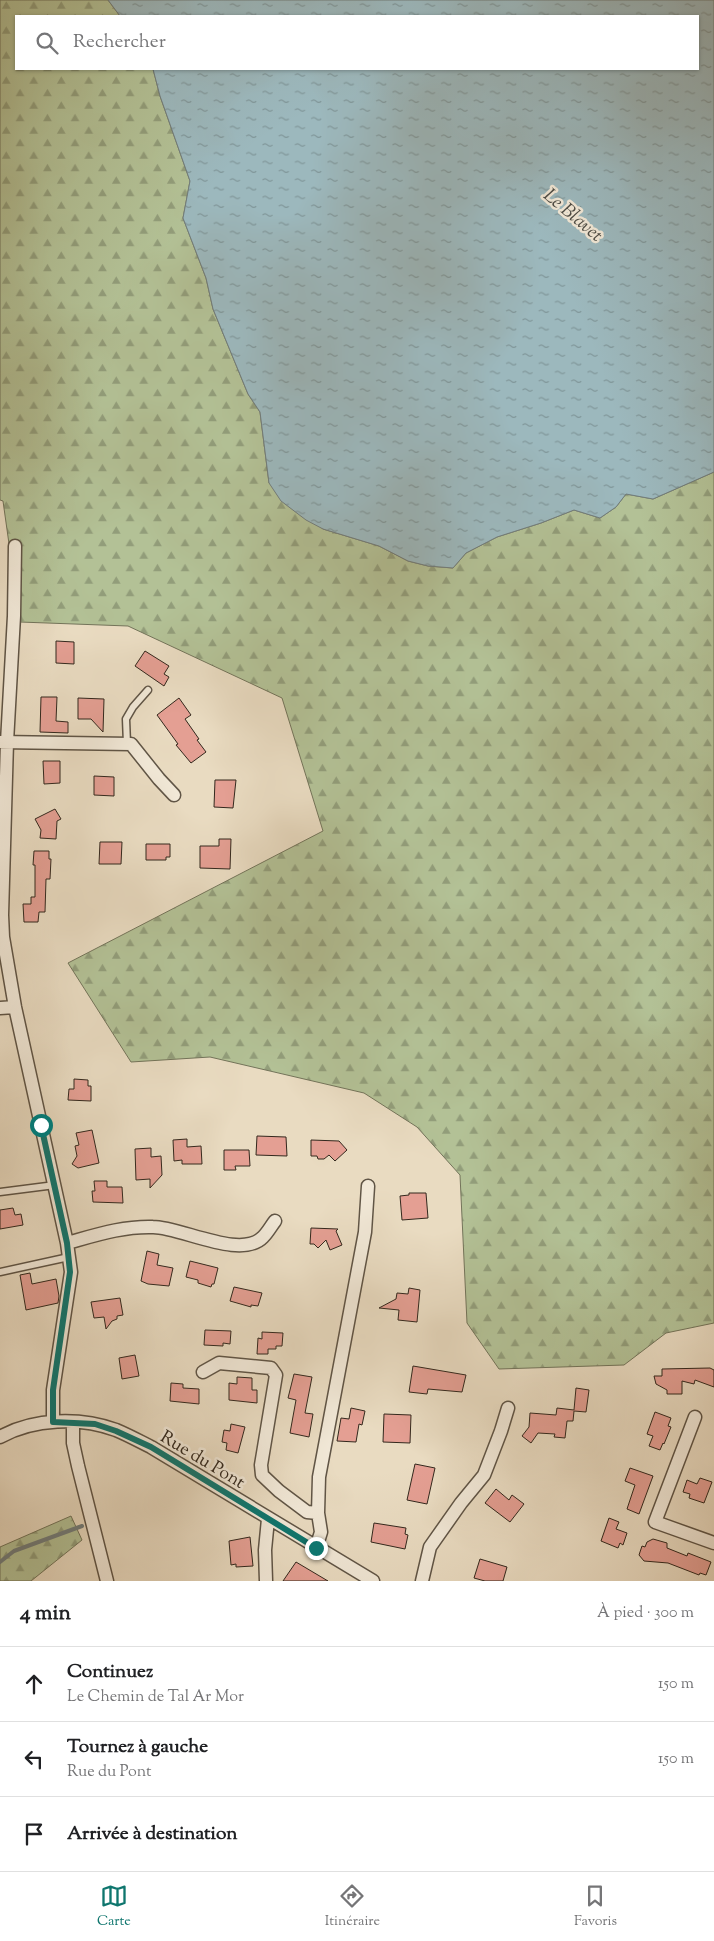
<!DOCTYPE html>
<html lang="fr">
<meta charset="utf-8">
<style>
:root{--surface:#fff;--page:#f6f6f6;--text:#202124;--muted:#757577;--line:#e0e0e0;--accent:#0f766e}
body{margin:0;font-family:"Sorts Mill Goudy",serif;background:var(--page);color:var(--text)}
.stop{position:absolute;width:15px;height:15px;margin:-11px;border:4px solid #0f766e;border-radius:50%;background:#fff}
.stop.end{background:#0f766e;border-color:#fff;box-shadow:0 1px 5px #0008}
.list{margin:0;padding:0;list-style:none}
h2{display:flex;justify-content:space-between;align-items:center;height:65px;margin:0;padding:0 20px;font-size:21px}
h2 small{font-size:16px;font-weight:400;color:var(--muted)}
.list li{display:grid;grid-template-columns:32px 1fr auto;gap:15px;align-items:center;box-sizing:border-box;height:75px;padding:0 20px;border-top:1px solid var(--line)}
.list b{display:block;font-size:19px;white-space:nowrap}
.list p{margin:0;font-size:16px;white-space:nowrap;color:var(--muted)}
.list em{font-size:16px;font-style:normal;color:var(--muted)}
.icon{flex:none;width:28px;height:28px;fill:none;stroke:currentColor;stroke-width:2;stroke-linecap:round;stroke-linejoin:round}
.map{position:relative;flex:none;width:714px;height:1581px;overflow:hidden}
.search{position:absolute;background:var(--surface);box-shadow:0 1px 4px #0004;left:15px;right:15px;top:15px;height:55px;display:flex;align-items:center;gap:12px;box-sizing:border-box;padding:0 18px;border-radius:0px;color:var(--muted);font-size:19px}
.sheet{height:290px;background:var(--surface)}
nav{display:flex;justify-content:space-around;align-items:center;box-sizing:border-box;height:70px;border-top:1px solid var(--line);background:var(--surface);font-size:14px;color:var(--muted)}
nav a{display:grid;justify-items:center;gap:2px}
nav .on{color:var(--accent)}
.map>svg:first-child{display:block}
.forest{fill:url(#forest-firs);stroke:#73745a}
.water{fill:url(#water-ripples);stroke:#727e7d}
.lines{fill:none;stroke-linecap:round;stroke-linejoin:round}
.stream{stroke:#727e7d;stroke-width:4}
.building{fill:#e49f93;stroke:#33281d}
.lane-casing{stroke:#605546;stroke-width:9}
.street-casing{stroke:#605546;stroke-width:15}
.lane{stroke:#f1e8d7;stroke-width:6}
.street{stroke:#f1e8d7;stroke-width:12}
.route{stroke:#0f766e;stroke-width:6}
.labels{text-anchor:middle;stroke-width:5;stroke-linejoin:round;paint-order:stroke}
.street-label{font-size:18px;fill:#33281d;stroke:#f1e8d7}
.water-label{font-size:19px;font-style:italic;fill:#4d4c45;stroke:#f1e8d7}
</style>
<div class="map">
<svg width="714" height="1581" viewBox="0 0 714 1581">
<defs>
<pattern id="forest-firs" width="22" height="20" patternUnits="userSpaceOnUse" patternTransform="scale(1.25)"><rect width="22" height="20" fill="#b3c196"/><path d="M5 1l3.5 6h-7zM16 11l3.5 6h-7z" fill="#929d7a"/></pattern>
<pattern id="water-ripples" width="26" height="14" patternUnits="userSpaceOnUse" patternTransform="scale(1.25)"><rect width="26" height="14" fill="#9cb8bd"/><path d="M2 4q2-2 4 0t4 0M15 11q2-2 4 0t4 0" fill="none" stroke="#809699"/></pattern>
</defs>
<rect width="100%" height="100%" fill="#e9dbc1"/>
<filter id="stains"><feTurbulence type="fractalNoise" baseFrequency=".004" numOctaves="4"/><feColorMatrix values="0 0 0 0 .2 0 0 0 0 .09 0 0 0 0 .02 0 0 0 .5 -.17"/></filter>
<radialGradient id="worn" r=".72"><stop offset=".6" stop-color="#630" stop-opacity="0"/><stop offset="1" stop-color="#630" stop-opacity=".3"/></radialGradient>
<path class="forest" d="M0 0H108L120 16H16V69H153L160 96 190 181 183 218 206 278 213 309 248 394 260 412 269 483 323 529 379 546 408 561 428 566 453 568 466 553 497 537 541 523 574 510 600 518 616 507 626 494 653 499 714 472V1323L666 1333 624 1365 499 1369 467 1323 460 1175 417 1127 364 1093 210 1057 131 1062 68 963 323 831 282 698 128 626 20 622 3 501 0 500Z
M71 1516 82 1540 31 1581H0V1547Z"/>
<path class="water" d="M108 0H714V472L653 499 626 494 616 507 600 518 574 510 541 523 497 537 466 553 453 568 428 566 408 561 379 546 323 529 306 520 281 501 269 483 260 412 248 394 213 309 206 278 183 218 190 181 160 96 153 69H698V16H120Z"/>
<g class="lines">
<path class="stream" d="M0 1562 14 1551 82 1526"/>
</g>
<path class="building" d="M56 641 74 642V664L56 663Z
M145 651 169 666 164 674 169 677 164 686 135 666Z
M41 697H57L56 721 68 722V733L40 732Z
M78 698 104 699 103 732 91 719H78Z
M179 698 191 715 185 719 199 739 197 740 206 752 191 763 176 745 178 744 157 715Z
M43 761H60V783L44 784Z
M94 776 114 777V796L94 795Z
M215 780H236L233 808 214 807Z
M55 809 61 819 57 821 56 839 40 838 41 830 35 819Z
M219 839H231L230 869 200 868V846H219Z
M100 842H122L121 864H99Z
M146 844H170V857H166V860H146Z
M34 851H49V859H51L50 879H46L45 912H39L38 922H24L23 904H31V897H35V865H33Z
M74 1079 88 1080V1086H91V1101L68 1100 69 1089H74Z
M92 1130 99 1163 78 1168 72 1164 77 1156 75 1146 79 1145 76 1133Z
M257 1136 286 1137 287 1156 256 1155Z
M187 1139V1147L201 1146 202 1164H182V1160L174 1161 173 1140Z
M311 1140 339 1141 347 1150 335 1161 329 1155 324 1159H318L317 1156H311Z
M151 1148V1157L161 1156 162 1175 150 1188V1179L136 1180 135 1149Z
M224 1150H249L250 1166H235L236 1170H224Z
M94 1181H107V1187H122L123 1203 93 1202 92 1191H95Z
M409 1193H426L428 1218 402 1220 400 1196 409 1195Z
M13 1208 15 1215 21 1214 23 1225 0 1229V1210Z
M311 1228 338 1229 336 1231 342 1245 330 1250 326 1240 318 1248 314 1244H310Z
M147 1251 159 1254 157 1265 173 1268 169 1286 148 1284 141 1281Z
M190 1261 218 1268 214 1284H212L211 1287 198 1283V1280L186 1277Z
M30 1273 32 1284 56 1279 59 1296 58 1303 26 1310 20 1275Z
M234 1287 262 1293 258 1306 251 1305V1307L230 1301Z
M409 1288 420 1290 417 1322 398 1320 399 1310 379 1308 396 1299 397 1293 408 1294Z
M120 1298 123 1315 117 1316V1319L112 1321 106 1329 104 1317 94 1318 91 1302Z
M205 1330 231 1331 230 1344 223 1343V1346L204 1345Z
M262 1332 283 1333 282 1346H276V1349H268V1354H257L258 1338 262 1339Z
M135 1355 139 1376 122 1379 119 1358Z
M413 1366 466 1375 462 1392 428 1389 427 1394 409 1392Z
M710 1368 714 1370V1387L695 1380 694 1384 682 1381V1394H667V1390L656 1384 654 1376H662V1369Z
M294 1374 312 1377 305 1413 313 1414 309 1437 290 1433 296 1400 288 1398Z
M237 1377 252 1378V1390H257V1403L229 1400V1383L237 1384Z
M171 1383 183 1384V1388L199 1389V1404L170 1401Z
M576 1388 589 1390 586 1412 574 1411 573 1421H567L565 1438 554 1437 555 1434 538 1433 531 1443 522 1436 529 1427 530 1413 556 1415 557 1408 574 1410Z
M351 1408 365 1411 362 1425 359 1424 356 1442 337 1441 341 1418 349 1419Z
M655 1412 671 1418 668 1426 671 1427 664 1444 663 1443 660 1450 649 1446 653 1436 647 1434Z
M384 1414 411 1415 410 1443 383 1442Z
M231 1424 245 1427 238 1453 226 1450 227 1443 222 1442 224 1430 230 1431Z
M415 1464 435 1468 427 1504 407 1500Z
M630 1468 653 1476 639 1514 627 1509 635 1485 625 1481Z
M700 1478 712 1482 704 1503 689 1498 690 1494 683 1492 687 1480 697 1484Z
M496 1489 509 1500 512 1495 524 1504 510 1522 485 1503Z
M609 1518 619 1522 616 1529 627 1533 623 1545 620 1543 618 1548 601 1541Z
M374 1523 406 1528 405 1534 408 1535 405 1549 371 1542Z
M250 1537 253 1566 236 1567V1564L231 1565 229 1541Z
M653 1539 667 1543V1548L687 1556 688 1553 711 1562 706 1575 700 1573 699 1575 668 1563 644 1561 639 1555 642 1546 645 1547 647 1542Z
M480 1559 507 1567 503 1581H485L474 1578Z
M296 1562 328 1581H283Z"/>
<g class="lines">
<defs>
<path id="lane" d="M127 744 126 719 133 707 148 690
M0 1192 55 1185
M0 1272 69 1257"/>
<path id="street" d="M15 546 14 616 7 742 2 915 3 937 15 1007 67 1243 71 1272 53 1390V1422
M0 742 131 744 159 779 174 795
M0 1008 15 1007
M67 1243C96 1235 123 1226 153 1227 181 1227 241 1260 263 1237 268 1232 271 1226 275 1221
M203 1372 219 1363 271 1368 276 1375 261 1465 262 1475 279 1491 307 1512 318 1513
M695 1417 655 1522 714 1543
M73 1423V1443L78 1466 107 1581
M0 1437C34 1418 80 1417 116 1430 128 1435 139 1441 151 1447L373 1581
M316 1548 321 1532 318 1513 319 1477 365 1232 368 1186
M266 1581 265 1550 268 1519
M422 1581 430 1547 461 1503 484 1475 501 1431 508 1408"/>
</defs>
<use href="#lane" class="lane-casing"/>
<use href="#street" class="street-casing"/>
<use href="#lane" class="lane"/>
<use href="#street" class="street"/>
</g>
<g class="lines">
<path class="route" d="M41 1125 67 1243 70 1272 53 1390V1422L95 1424 116 1431 151 1447 316 1548"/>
</g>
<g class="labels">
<g class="street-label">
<text transform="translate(203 1459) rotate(31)" y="6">Rue du Pont</text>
</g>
<g class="water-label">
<text transform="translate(574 214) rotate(40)" y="7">Le Blavet</text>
</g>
</g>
<rect width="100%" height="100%" filter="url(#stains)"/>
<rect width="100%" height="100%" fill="url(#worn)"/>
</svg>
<div class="stop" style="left:41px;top:1125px"></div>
<div class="stop end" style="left:316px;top:1548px"></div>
<div class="search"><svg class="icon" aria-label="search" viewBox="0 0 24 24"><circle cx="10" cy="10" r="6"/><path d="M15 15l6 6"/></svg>Rechercher</div>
</div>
<section class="sheet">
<h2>4 min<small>À pied · 300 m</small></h2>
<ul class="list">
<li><svg class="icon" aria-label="ahead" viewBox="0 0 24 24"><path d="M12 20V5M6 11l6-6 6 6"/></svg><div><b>Continuez</b><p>Le Chemin de Tal Ar Mor</p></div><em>150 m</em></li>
<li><svg class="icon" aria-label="left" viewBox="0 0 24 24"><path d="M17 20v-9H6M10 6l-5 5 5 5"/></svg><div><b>Tournez à gauche</b><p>Rue du Pont</p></div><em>150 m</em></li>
<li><svg class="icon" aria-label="arrive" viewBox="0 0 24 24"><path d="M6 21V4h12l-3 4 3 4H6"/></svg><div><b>Arrivée à destination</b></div></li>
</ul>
</section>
<nav>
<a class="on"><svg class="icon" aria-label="map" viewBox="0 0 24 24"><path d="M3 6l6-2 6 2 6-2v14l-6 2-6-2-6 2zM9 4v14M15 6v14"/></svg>Carte</a>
<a><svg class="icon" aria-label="directions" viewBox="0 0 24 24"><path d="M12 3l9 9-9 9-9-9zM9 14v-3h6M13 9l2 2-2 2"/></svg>Itinéraire</a>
<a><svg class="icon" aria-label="saved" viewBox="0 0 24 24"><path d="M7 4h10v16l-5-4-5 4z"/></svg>Favoris</a>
</nav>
